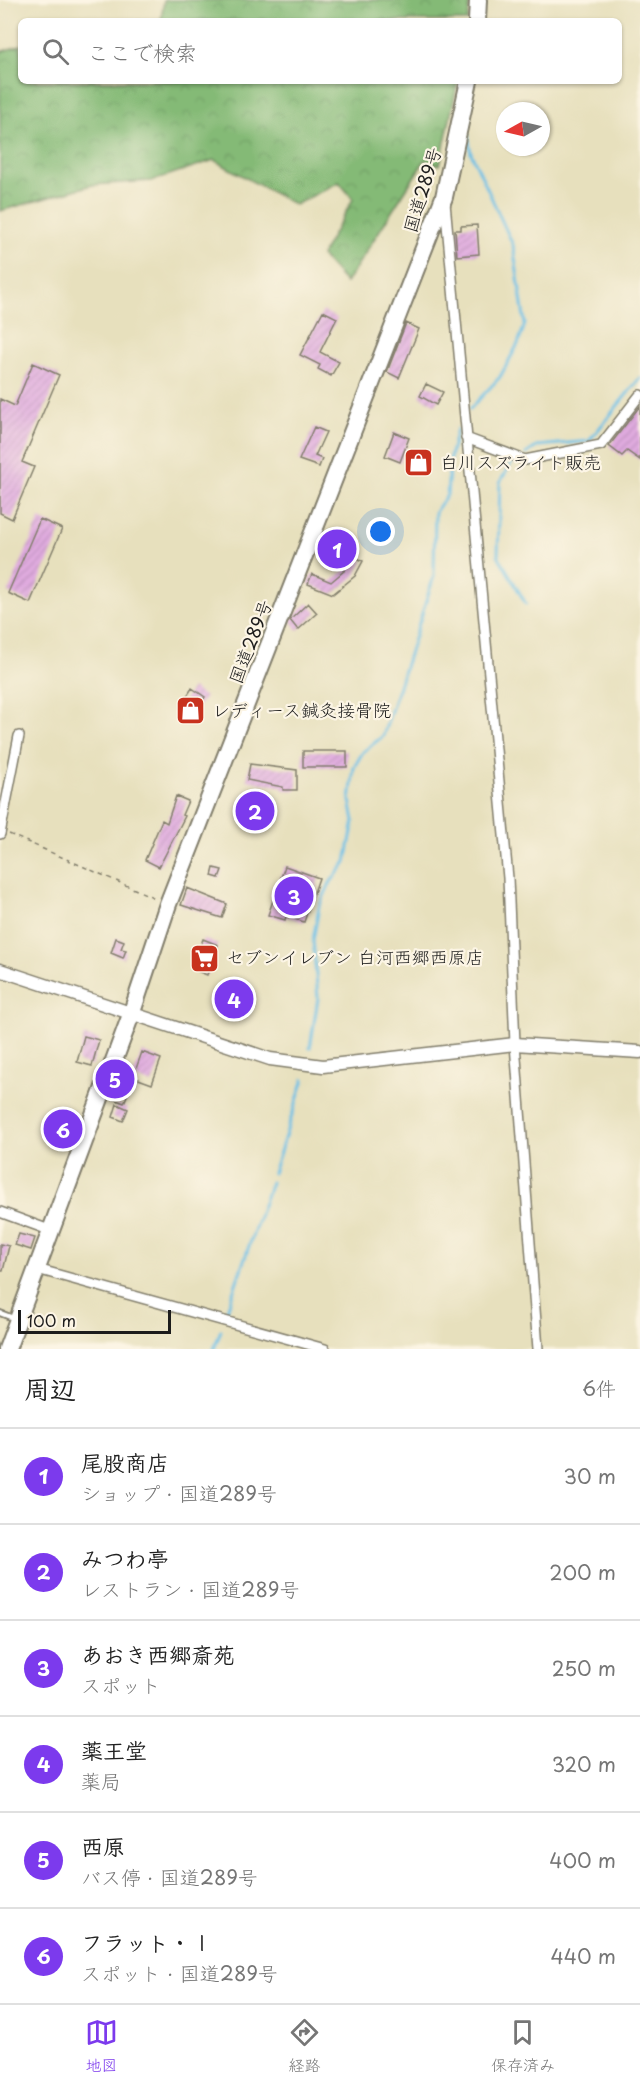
<!DOCTYPE html>
<html lang="ja">
<meta charset="utf-8">
<style>
:root{--surface:#fff;--page:#f6f6f6;--text:#222;--muted:#767676;--line:#e0e0e0;--accent:#7c3aed}
body{margin:0;font-family:"Playpen Sans","Klee One",sans-serif;background:var(--page);color:var(--text)}
.compass{position:absolute;left:496px;top:102px;width:54px;height:54px;border-radius:50%;background:var(--surface);box-shadow:0 2px 4px #0004;rotate:262deg}
.scale{position:absolute;left:18px;bottom:15px;width:153px;box-sizing:border-box;padding-left:6px;border:3px solid #1c1c1c;border-top:0;font-size:16px;line-height:21px;white-space:nowrap;color:#1c1c1c;-webkit-text-stroke:4px #fcf5e5;paint-order:stroke}
.you{position:absolute;left:381px;top:532px;width:21px;height:21px;margin:-15px;border:4px solid #fff;border-radius:50%;background:#1a73e8;box-shadow:0 0 0 9px #1a73e833}
.badge{display:grid;place-items:center;width:39px;height:39px;border-radius:50%;background:var(--accent);color:#fff;font-size:20px;font-weight:700}
.pin{position:absolute;translate:-50% -50%;border:3px solid #fff;box-shadow:0 2px 6px #0006}
.list{margin:0;padding:0;list-style:none}
h2{display:flex;justify-content:space-between;align-items:center;height:78px;margin:0;padding:0 24px;font-size:26px}
h2 small{font-size:20px;font-weight:400;color:var(--muted)}
.list li{display:grid;grid-template-columns:39px 1fr auto;gap:18px;align-items:center;box-sizing:border-box;height:96px;padding:0 24px;border-top:2px solid var(--line)}
.list b{display:block;font-size:22px;white-space:nowrap}
.list p{margin:0;font-size:20px;white-space:nowrap;color:var(--muted)}
.list em{font-size:20px;font-style:normal;color:var(--muted)}
.icon{flex:none;width:33px;height:33px;fill:none;stroke:currentColor;stroke-width:2;stroke-linecap:round;stroke-linejoin:round}
.map{position:relative;flex:none;width:640px;height:1349px;overflow:hidden}
.search{position:absolute;background:var(--surface);box-shadow:0 2px 4px #0004;left:18px;right:18px;top:18px;height:66px;display:flex;align-items:center;gap:15px;box-sizing:border-box;padding:0 21px;border-radius:9px;color:var(--muted);font-size:22px}
.sheet{height:654px;background:var(--surface)}
nav{display:flex;justify-content:space-around;align-items:center;box-sizing:border-box;height:84px;border-top:2px solid var(--line);background:var(--surface);font-size:16px;color:var(--muted)}
nav a{display:grid;justify-items:center;gap:3px}
nav .on{color:var(--accent)}
.map>svg:first-child{display:block}
.forest{fill:url(#forest-crowns);stroke:#506b49;stroke-width:1.5}
.lines{fill:none;stroke-linecap:round;stroke-linejoin:round}
.stream{stroke:#69bfe6;stroke-width:3}
.building{fill:url(#building-hatch)}
.lane-casing{stroke:#827e6c;stroke-width:8}
.street-casing{stroke:#827e6c;stroke-width:12}
.secondary-casing{stroke:#827e6c;stroke-width:15}
.highway-casing{stroke:#827e6c;stroke-width:20}
.path{stroke:#827e6c;stroke-width:1.5;stroke-dasharray:4.5 4.5;stroke-linecap:butt}
.lane{stroke:#fff;stroke-width:4.5}
.street{stroke:#fff;stroke-width:9}
.secondary{stroke:#fff;stroke-width:12}
.highway{stroke:#fff;stroke-width:16}
.labels{text-anchor:middle;stroke-width:4.5;stroke-linejoin:round;paint-order:stroke}
.street-label{font-size:18px;fill:#1c1c1c;stroke:#fcf5e5}
.poi-label{font-size:18px;fill:#1c1c1c;stroke:#fcf5e5;text-anchor:start}
</style>
<div class="map">
<svg width="640" height="1349" viewBox="0 0 640 1349">
<defs>
<pattern id="forest-crowns" width="20" height="18" patternUnits="userSpaceOnUse" patternTransform="scale(1.5)"><rect width="20" height="18" fill="#84ba76"/><path d="M2 6a3 3 0 1 1 6 0M12 15a3 3 0 1 1 6 0" fill="none" stroke="#719f66"/></pattern>
<pattern id="building-hatch" width="6" height="6" patternUnits="userSpaceOnUse" patternTransform="scale(1.5)"><rect width="6" height="6" fill="#e0abdf"/><path d="M-1 1l2-2M0 6l6-6M5 7l2-2" fill="none" stroke="#c093bf"/></pattern>
</defs>
<rect width="100%" height="100%" fill="#fcf5e5"/>
<filter id="ink" filterUnits="userSpaceOnUse"><feTurbulence type="fractalNoise" baseFrequency=".0167" numOctaves="2"/><feDisplacementMap in="SourceGraphic" scale="12" xChannelSelector="R" yChannelSelector="G"/><feConvolveMatrix kernelMatrix="1 2 1 2 8 2 1 2 1" color-interpolation-filters="sRGB"/></filter>
<filter id="wash" filterUnits="userSpaceOnUse"><feTurbulence type="fractalNoise" baseFrequency=".008" numOctaves="4" result="noise"/><feDisplacementMap in="SourceGraphic" scale="24" xChannelSelector="R" yChannelSelector="G"/><feGaussianBlur stdDeviation="1.35" result="paint"/><feColorMatrix in="noise" values="0 0 0 0 0 0 0 0 0 0 0 0 0 0 0 0 0 1.4 0 .05"/><feComposite in="paint" operator="in"/></filter>
<g filter="url(#wash)">
<rect width="100%" height="100%" fill="#e7e0bd"/>
<path class="forest" d="M164 0H470L468 21H161Z
M21 45V81H458L440 165 425 160 346 283 321 256 353 199 339 182 295 205 214 160 151 181 92 185 0 211V52Z"/>
<g class="lines">
<path class="stream" d="M467 130 471 153 513 245 525 324 518 344 500 377 470 409
M526 454 538 446 589 441 640 378
M512 462 500 482 498 555 526 604
M310 1048 318 998 313 940 319 907 330 883 346 862 354 821 350 800 354 767 363 752 383 736 434 576 435 512 447 495 450 457 457 429
M273 1173 304 1079
M226 1313 271 1182
M214 1349 221 1330"/>
</g>
<g id="blocks">
<path class="building" d="M477 225 479 254 457 256 455 230H461V226Z
M323 311 337 318 320 352 339 362 331 376 318 369 320 365 300 355Z
M406 323 419 329 399 378 387 372Z
M33 363 59 375 22 462 34 467 12 519 0 513V399L15 406Z
M426 384 443 392 436 405 420 396Z
M640 406V460L627 451 622 456 609 446Z
M314 427 326 432 315 456 322 459 319 467 299 460Z
M394 432 409 438 400 462 385 456Z
M40 519 62 529 30 603 8 593Z
M338 533 350 540 344 551 363 561 355 576 333 594 308 584 312 574 331 582 345 570 325 557Z
M308 603 317 613 298 630 290 620Z
M192 688 205 697 193 715 180 707Z
M303 751H347V767H303Z
M250 764 297 770V790H283V787L247 780Z
M176 796 188 801 182 815 185 816 159 867 145 860 162 820 167 823Z
M246 803 266 806 265 818 244 815Z
M285 866 319 878 304 922 286 916 285 920 268 915Z
M214 868 222 870 219 878 212 876Z
M187 888 227 904 222 918 181 905Z
M116 938 124 941 121 949 126 950 123 958 111 953Z
M203 939 218 945 207 975 192 969Z
M84 1036 99 1040 92 1066 77 1062Z
M142 1052 161 1059 152 1084 133 1077Z
M120 1075 133 1081 124 1103 111 1098Z
M117 1104 128 1109 123 1121 113 1117Z
M61 1119 70 1121 66 1140 57 1138Z
M19 1234 35 1238 31 1250 15 1245Z
M0 1244 9 1246 3 1271H0Z"/>
</g>
</g>
<g filter="url(#ink)">
<use href="#blocks" fill-opacity="0" stroke="#827e6c" stroke-width="1.5"/>
<g class="lines">
<defs>
<path id="lane" d="M0 1313 13 1318"/>
<path id="street" d="M445 203 508 878 515 1044 538 1349
M466 438 525 460 601 445 640 395
M0 834 19 736
M0 1212 52 1231
M37 1269 325 1349"/>
<path id="secondary" d="M0 970 270 1059 323 1066 515 1044 640 1052"/>
<path id="highway" d="M477 21 478 0
M7 1349 132 1012 168 904 444 197 469 81"/>
</defs>
<use href="#lane" class="lane-casing"/>
<use href="#street" class="street-casing"/>
<use href="#secondary" class="secondary-casing"/>
<use href="#highway" class="highway-casing"/>
<path class="path" d="M9 834 155 898"/>
<use href="#lane" class="lane"/>
<use href="#street" class="street"/>
<use href="#secondary" class="secondary"/>
<use href="#highway" class="highway"/>
</g>
</g>
<defs>
<symbol id="shop-square" viewBox="-11 -11 22 22"><rect x="-9" y="-9" width="18" height="18" rx="4" fill="#c8321e" stroke="#fcf5e5"/><path d="M-5-2.5h2.3a2.7 3.5 0 0 1 5.4 0H5L5.5 6h-11ZM-1.5-2.5h3a1.5 2.3 0 0 0-3 0Z" fill="#fff"/></symbol>
<symbol id="supermarket-square" viewBox="-11 -11 22 22"><rect x="-9" y="-9" width="18" height="18" rx="4" fill="#c8321e" stroke="#fcf5e5"/><path d="M-6-5.5h2.5l.6 2H6L4.5 2H-2.5L-4.4-4H-6ZM-1.5 3.2a1.3 1.3 0 1 0 .1 0ZM3 3.2a1.3 1.3 0 1 0 .1 0Z" fill="#fff"/></symbol>
</defs>
<g fill-rule="evenodd">
<use href="#shop-square" x="402" y="446" width="33" height="33"/>
<use href="#shop-square" x="174" y="694" width="33" height="33"/>
<use href="#supermarket-square" x="188" y="942" width="33" height="33"/>
</g>
<g class="labels">
<g class="street-label">
<text transform="translate(423 190) rotate(-73)" y="6">国道289号</text>
<text transform="translate(251 642) rotate(-69)" y="6">国道289号</text>
</g>
<g class="poi-label">
<text x="440" y="469">白川スズライト販売</text>
<text x="212" y="717">レディース鍼灸接骨院</text>
<text x="226" y="964">セブンイレブン 白河西郷西原店</text>
</g>
</g>
</svg>
<svg class="compass" viewBox="-18 -18 36 36"><path d="M0-13l5 13h-10z" fill="#e53935"/><path d="M0 13l5-13h-10z" fill="#767676"/></svg>
<div class="scale">100 m</div>
<div class="you"></div>
<div class="pin badge" style="left:337px;top:549px">1</div>
<div class="pin badge" style="left:255px;top:811px">2</div>
<div class="pin badge" style="left:294px;top:896px">3</div>
<div class="pin badge" style="left:234px;top:999px">4</div>
<div class="pin badge" style="left:115px;top:1079px">5</div>
<div class="pin badge" style="left:63px;top:1129px">6</div>
<div class="search"><svg class="icon" aria-label="search" viewBox="0 0 24 24"><circle cx="10" cy="10" r="6"/><path d="M15 15l6 6"/></svg>ここで検索</div>
</div>
<section class="sheet">
<h2>周辺<small>6件</small></h2>
<ul class="list">
<li><span class="badge">1</span><div><b>尾股商店</b><p>ショップ · 国道289号</p></div><em>30 m</em></li>
<li><span class="badge">2</span><div><b>みつわ亭</b><p>レストラン · 国道289号</p></div><em>200 m</em></li>
<li><span class="badge">3</span><div><b>あおき西郷斎苑</b><p>スポット</p></div><em>250 m</em></li>
<li><span class="badge">4</span><div><b>薬王堂</b><p>薬局</p></div><em>320 m</em></li>
<li><span class="badge">5</span><div><b>西原</b><p>バス停 · 国道289号</p></div><em>400 m</em></li>
<li><span class="badge">6</span><div><b>フラット・Ⅰ</b><p>スポット · 国道289号</p></div><em>440 m</em></li>
</ul>
</section>
<nav>
<a class="on"><svg class="icon" aria-label="map" viewBox="0 0 24 24"><path d="M3 6l6-2 6 2 6-2v14l-6 2-6-2-6 2zM9 4v14M15 6v14"/></svg>地図</a>
<a><svg class="icon" aria-label="directions" viewBox="0 0 24 24"><path d="M12 3l9 9-9 9-9-9zM9 14v-3h6M13 9l2 2-2 2"/></svg>経路</a>
<a><svg class="icon" aria-label="saved" viewBox="0 0 24 24"><path d="M7 4h10v16l-5-4-5 4z"/></svg>保存済み</a>
</nav>
